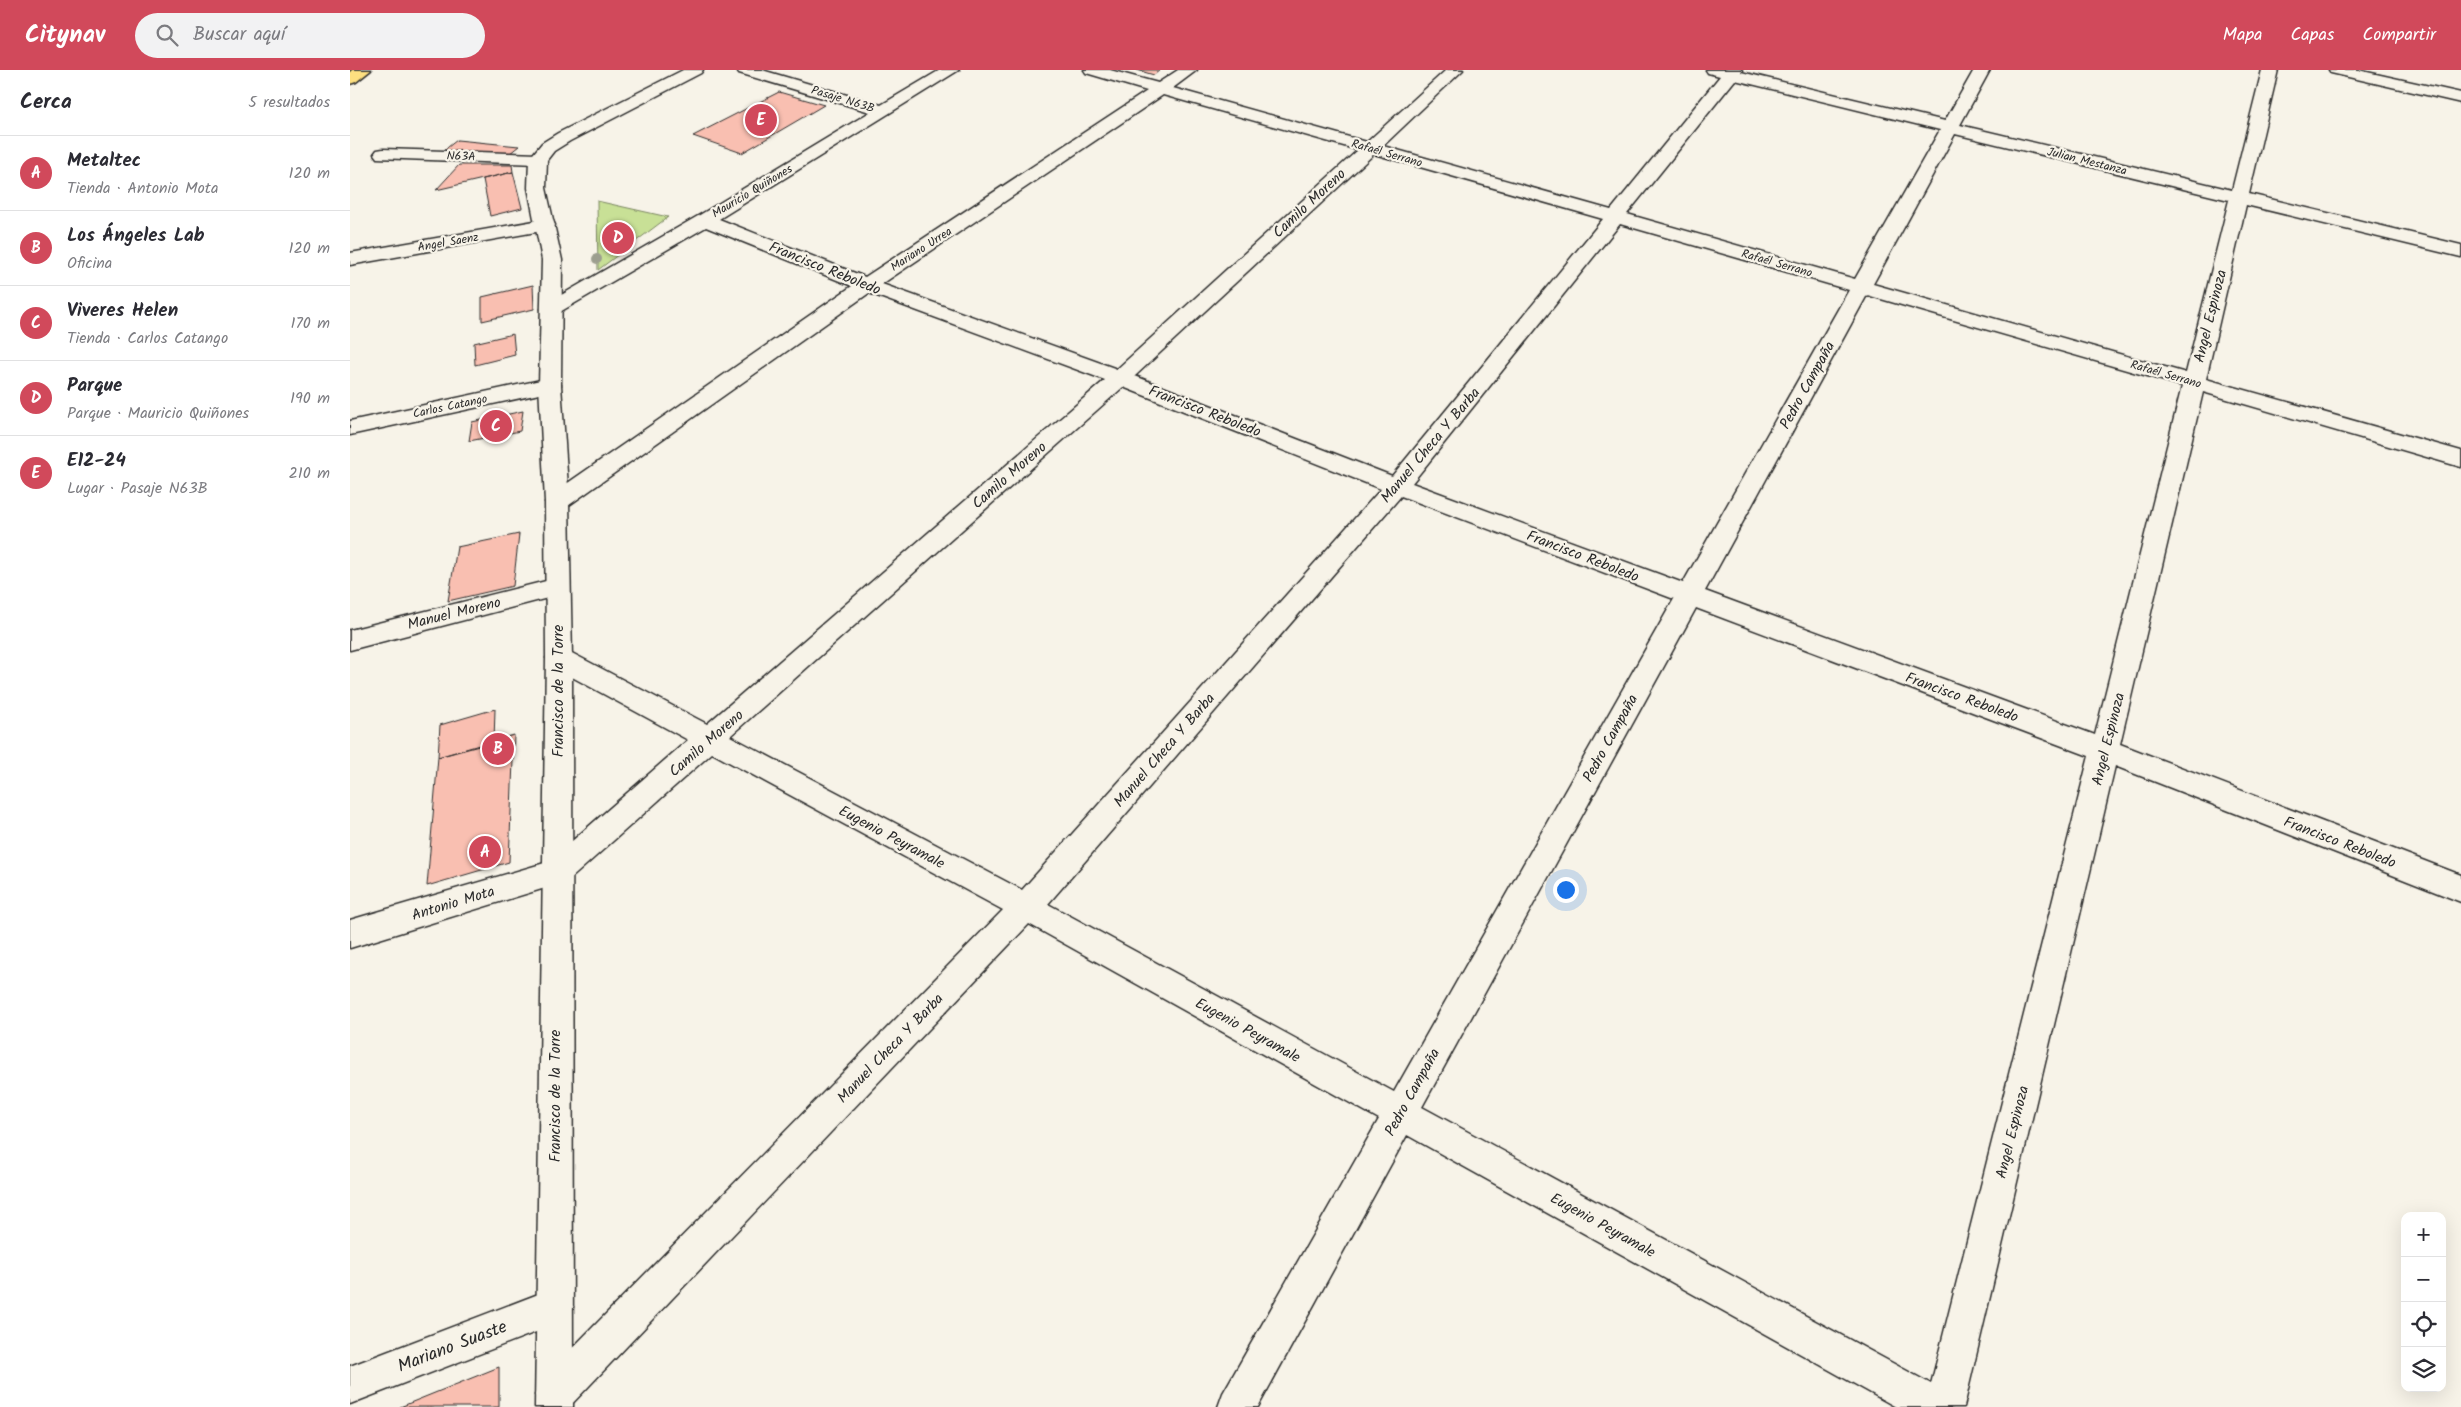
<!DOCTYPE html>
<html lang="es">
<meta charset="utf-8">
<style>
:root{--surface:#fff;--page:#f2f2f3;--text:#2b2b33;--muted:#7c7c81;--line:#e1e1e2;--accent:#d1495b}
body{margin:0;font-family:Kalam,sans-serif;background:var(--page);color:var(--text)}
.controls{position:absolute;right:15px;bottom:15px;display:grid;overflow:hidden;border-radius:10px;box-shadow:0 5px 20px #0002}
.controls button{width:45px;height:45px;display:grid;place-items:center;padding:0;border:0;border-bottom:1px solid var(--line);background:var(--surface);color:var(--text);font:25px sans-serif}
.you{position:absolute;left:1215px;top:819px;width:18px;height:18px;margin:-12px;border:4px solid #fff;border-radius:50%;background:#1a73e8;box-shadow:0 0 0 8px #1a73e833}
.badge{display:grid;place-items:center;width:32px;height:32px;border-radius:50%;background:var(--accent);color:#fff;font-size:16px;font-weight:700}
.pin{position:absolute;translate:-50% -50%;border:2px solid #fff;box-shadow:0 1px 5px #0006}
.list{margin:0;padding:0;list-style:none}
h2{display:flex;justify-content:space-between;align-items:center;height:65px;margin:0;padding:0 20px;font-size:21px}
h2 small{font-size:16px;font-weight:400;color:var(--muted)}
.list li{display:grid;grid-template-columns:32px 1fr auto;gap:15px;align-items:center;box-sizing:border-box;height:75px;padding:0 20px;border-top:1px solid var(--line)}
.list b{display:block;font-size:19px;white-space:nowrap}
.list p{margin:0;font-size:16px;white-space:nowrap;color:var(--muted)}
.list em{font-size:16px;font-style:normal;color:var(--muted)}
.icon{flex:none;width:28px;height:28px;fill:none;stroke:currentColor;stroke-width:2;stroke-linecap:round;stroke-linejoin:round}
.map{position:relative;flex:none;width:2111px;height:1337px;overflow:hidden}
header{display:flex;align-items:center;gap:30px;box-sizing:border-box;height:70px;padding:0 25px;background:var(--accent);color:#fff}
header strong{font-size:24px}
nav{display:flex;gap:28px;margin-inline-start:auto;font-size:18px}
.search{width:350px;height:45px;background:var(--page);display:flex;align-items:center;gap:12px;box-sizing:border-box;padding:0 18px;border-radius:28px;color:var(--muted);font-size:19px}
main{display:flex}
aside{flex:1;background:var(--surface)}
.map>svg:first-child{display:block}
.green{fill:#c8e096;stroke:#7a8660}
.building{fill:#f9bfb1;stroke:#2b2b2b}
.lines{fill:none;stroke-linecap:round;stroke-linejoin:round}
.service-casing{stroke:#2b2b2b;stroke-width:3}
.minor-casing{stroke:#2b2b2b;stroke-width:3}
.tertiary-casing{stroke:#2b2b2b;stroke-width:3}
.primary-casing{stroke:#2b2b2b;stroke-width:3}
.service{fill:#f7f3e8;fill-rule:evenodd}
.minor{fill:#f7f3e8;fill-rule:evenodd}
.tertiary{fill:#f7f3e8;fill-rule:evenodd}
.primary{fill:#fddf80;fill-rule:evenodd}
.tree{fill:#9c9e8f}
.labels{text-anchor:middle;stroke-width:4.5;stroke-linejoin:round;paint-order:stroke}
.far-street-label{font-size:12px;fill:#2b2b2b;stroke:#f7f3e8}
.street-label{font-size:15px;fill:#2b2b2b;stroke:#f7f3e8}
.near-street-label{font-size:18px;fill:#2b2b2b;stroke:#f7f3e8}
</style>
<header>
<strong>Citynav</strong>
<div class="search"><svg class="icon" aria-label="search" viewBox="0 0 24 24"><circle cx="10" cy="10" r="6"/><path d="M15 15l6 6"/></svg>Buscar aquí</div>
<nav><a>Mapa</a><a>Capas</a><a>Compartir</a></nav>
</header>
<main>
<aside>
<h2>Cerca<small>5 resultados</small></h2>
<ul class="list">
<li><span class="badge">A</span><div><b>Metaltec</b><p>Tienda · Antonio Mota</p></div><em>120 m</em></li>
<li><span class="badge">B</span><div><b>Los Ángeles Lab</b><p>Oficina</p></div><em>120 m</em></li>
<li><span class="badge">C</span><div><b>Viveres Helen</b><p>Tienda · Carlos Catango</p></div><em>170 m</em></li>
<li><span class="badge">D</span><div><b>Parque</b><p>Parque · Mauricio Quiñones</p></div><em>190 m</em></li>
<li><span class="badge">E</span><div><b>E12-24</b><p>Lugar · Pasaje N63B</p></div><em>210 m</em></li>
</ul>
</aside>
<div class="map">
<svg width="2111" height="1337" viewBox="0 0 2111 1337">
<rect width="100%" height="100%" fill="#f7f3e8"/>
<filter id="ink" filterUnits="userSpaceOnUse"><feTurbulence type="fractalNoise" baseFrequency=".02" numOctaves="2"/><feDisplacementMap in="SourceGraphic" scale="10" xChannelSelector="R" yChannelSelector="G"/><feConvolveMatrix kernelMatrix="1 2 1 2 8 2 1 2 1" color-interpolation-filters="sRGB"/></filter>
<g filter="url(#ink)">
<path class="green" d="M247 131 318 147 248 200Z"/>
<path class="building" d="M787 0H810L804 5Z
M429 22 474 35 392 83 343 66Z
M107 70 169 76 155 87 93 81Z
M109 95H162L163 102 86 120Z
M163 102 172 138 140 146 133 109Z
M183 215 184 239 132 251V227Z
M163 264 165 285 125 295 124 273Z
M173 341 170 361 119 371 122 352Z
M169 464 163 516 98 531 107 477Z
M145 639 144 672 88 687 90 655Z
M164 665 159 792 77 816 88 687Z
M149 1297V1337H50Z"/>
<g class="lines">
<defs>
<path id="service" d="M33 79 188 84 194 85 197 89 194 93 188 94 27 88 24 84 27 80Z"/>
<path id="minor" d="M387 0H412L531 35 590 0H609L369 149 515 207 797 21 736 3 734 0H760L808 13 828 0H847L823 18 1017 72 1096 0H1113L1033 76 1261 140 1370 6 1358 3 1356 0H1392L1391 2 1595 51 1624 0H1640L1610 55 1882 120 1912 0H1928L1899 124 2111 175V187L1896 135 1856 309 2111 381V397L1853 322 1770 674 2111 805V832L1765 696 1614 1337H1546L1057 1065 908 1337H868L873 1323 1029 1049 679 854 219 1337H190L185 1325 190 1311 653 840 362 683 218 811 0 878V850L198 792 338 670 200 595 196 588 200 581 209 578 218 581 357 654 755 310 519 223 215 438 207 440 199 438 195 432 199 426 502 216 356 157 208 243 201 245 194 243 191 239 194 235 348 146 520 42 389 3ZM1385 10 1590 60 1505 209 1277 144ZM813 25 1008 80 767 299 532 214ZM1605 64 1879 130 1836 303 1523 214ZM1024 84 1253 149 1042 406 785 306ZM1270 154 1499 220 1333 513 1062 413ZM1517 225 1832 316 1745 665 1355 521ZM773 317 1031 419 672 820 380 666ZM1051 426 1324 529 1044 1022 698 834ZM1346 538 1739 686 1581 1314 1072 1037Z
M1979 0H2008L2111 23V33L1981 3Z
M196 149 203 151 205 155 203 159 0 195V183Z
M200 308 208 310 211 315 208 320 0 365V351Z
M208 508 217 511 220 517 217 523 0 580V560Z
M204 1218 217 1224 223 1237 217 1250 0 1334V1296Z"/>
<path id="tertiary" d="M333 0H353L351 3 220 71 204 81 197 90 196 118 212 190 211 315 219 432 222 588 223 1337H185L196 588 195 432 189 315 192 190 178 118 179 89 192 73 208 63Z"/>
<path id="primary" d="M2 0H21L6 12 0 14V2Z"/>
</defs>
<use href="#service" class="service-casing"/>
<use href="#minor" class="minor-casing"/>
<use href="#tertiary" class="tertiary-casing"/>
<use href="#primary" class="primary-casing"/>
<use href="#service" class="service"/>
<use href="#minor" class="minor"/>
<use href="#tertiary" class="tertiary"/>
<use href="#primary" class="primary"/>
</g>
<circle class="tree" cx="247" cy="189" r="5"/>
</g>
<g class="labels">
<g class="far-street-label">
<text transform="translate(493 29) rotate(17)" y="4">Pasaje N63B</text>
<text transform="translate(1037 83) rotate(16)" y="4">Rafaél Serrano</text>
<text transform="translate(111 86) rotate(2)" y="4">N63A</text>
<text transform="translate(1737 91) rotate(14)" y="4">Julian Mestanza</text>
<text transform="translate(402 121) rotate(-31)" y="4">Mauricio Quiñones</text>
<text transform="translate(98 172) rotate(-10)" y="4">Angel Saenz</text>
<text transform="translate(571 179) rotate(-33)" y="4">Mariano Urrea</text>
<text transform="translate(1427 193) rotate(16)" y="4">Rafaél Serrano</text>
<text transform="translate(1816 304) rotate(16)" y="4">Rafaél Serrano</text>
<text transform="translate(100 336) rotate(-12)" y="4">Carlos Catango</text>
</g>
<g class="street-label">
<text transform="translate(959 133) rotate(-43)" y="5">Camilo Moreno</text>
<text transform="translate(475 198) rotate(22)" y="5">Francisco Reboledo</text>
<text transform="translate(1860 246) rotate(-76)" y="5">Angel Espinoza</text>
<text transform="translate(1457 315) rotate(-61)" y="5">Pedro Campaña</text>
<text transform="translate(855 341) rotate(21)" y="5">Francisco Reboledo</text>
<text transform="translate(1080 375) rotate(-50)" y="5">Manuel Checa Y Barba</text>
<text transform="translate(659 405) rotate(-41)" y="5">Camilo Moreno</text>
<text transform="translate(1233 486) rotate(21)" y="5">Francisco Reboledo</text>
<text transform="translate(104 543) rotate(-14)" y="5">Manuel Moreno</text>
<text transform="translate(208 621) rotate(-90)" y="5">Francisco de la Torre</text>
<text transform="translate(1612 627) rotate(20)" y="5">Francisco Reboledo</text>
<text transform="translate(1260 668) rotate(-61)" y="5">Pedro Campaña</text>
<text transform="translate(1758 669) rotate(-76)" y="5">Angel Espinoza</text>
<text transform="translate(356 673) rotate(-41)" y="5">Camilo Moreno</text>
<text transform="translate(814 680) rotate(-49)" y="5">Manuel Checa Y Barba</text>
<text transform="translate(542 767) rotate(28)" y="5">Eugenio Peyramale</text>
<text transform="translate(1990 772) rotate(21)" y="5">Francisco Reboledo</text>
<text transform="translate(103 833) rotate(-17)" y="5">Antonio Mota</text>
<text transform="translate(898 960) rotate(29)" y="5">Eugenio Peyramale</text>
<text transform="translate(540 978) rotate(-46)" y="5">Manuel Checa Y Barba</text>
<text transform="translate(1062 1022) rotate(-61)" y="5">Pedro Campaña</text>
<text transform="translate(205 1026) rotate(-90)" y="5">Francisco de la Torre</text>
<text transform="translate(1662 1062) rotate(-76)" y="5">Angel Espinoza</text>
<text transform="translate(1253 1155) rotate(29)" y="5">Eugenio Peyramale</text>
</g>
<g class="near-street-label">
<text transform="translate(102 1276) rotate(-21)" y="6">Mariano Suaste</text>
</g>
</g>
</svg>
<div class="controls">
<button>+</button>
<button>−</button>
<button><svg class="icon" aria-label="locate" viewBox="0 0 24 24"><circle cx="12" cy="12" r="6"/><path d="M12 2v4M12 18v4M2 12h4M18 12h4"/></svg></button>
<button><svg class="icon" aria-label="layers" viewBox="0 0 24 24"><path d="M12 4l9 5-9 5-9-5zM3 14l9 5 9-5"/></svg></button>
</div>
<div class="you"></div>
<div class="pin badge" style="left:135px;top:782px">A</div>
<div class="pin badge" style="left:148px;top:679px">B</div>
<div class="pin badge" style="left:146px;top:356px">C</div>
<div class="pin badge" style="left:268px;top:168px">D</div>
<div class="pin badge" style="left:411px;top:50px">E</div>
</div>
</main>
